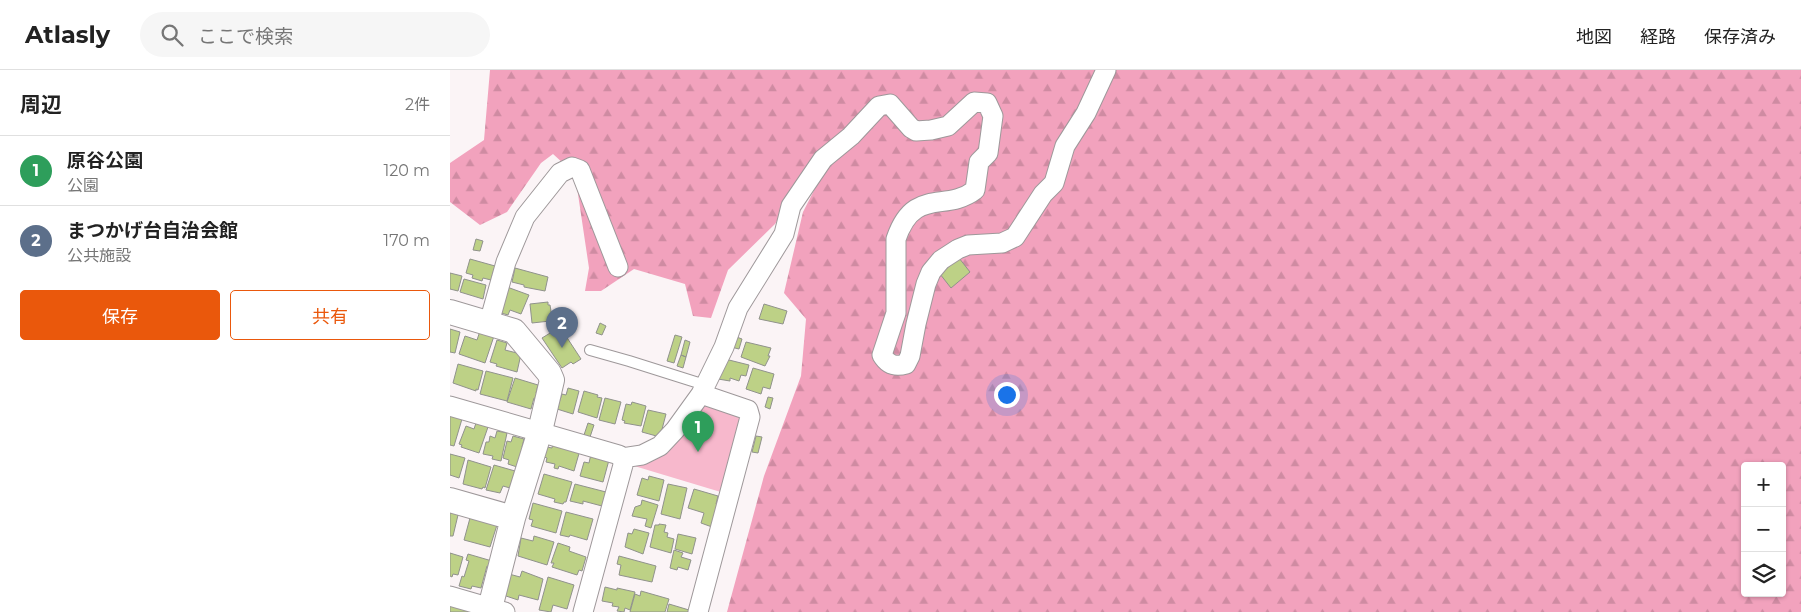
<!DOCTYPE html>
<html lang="ja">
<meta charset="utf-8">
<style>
:root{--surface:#fff;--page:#f6f6f6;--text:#222;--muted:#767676;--line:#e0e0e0;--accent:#ea580c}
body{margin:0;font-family:Montserrat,"Noto Sans JP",sans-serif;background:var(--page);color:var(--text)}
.controls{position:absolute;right:15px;bottom:15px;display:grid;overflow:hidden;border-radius:5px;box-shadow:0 1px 4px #0004}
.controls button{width:45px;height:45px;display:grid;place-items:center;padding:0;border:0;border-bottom:1px solid var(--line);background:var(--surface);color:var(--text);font:25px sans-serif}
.you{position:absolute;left:556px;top:324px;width:18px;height:18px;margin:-12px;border:4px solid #fff;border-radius:50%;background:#1a73e8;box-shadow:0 0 0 8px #1a73e833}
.badge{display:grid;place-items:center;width:32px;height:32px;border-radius:50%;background:var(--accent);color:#fff;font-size:16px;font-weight:700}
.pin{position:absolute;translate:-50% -41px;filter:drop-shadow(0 1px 2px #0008)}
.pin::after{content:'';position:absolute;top:26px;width:18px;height:15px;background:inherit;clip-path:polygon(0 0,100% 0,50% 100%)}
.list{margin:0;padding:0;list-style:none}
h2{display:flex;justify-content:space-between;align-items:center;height:65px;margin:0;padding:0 20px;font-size:21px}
h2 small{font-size:16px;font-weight:400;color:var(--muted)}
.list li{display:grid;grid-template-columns:32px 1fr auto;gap:15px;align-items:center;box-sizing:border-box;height:70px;padding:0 20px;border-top:1px solid var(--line)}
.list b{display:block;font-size:19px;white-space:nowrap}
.list p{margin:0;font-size:16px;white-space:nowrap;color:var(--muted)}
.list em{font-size:16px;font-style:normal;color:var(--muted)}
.actions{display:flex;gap:10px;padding:15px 20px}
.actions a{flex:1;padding:11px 0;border:1px solid var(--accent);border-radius:5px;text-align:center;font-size:18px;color:var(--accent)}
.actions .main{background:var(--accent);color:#fff}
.icon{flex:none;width:28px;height:28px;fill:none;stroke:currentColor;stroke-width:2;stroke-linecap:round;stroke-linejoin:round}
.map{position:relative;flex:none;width:1351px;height:542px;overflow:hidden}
header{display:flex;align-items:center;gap:30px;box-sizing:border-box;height:70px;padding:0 25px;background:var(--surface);border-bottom:1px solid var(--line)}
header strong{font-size:24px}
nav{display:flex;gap:28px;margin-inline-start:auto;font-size:18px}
.search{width:350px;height:45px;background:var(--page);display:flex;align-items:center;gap:12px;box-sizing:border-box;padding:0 18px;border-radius:28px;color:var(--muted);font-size:19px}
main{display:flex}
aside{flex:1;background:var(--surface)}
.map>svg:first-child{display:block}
.forest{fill:url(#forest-firs);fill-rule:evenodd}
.park{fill:#f7b8cc}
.building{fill:#bdd186;stroke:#90928c}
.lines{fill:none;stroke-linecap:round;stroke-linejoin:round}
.service-casing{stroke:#9e989a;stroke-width:12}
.minor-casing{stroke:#9e989a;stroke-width:21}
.tertiary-casing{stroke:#9e989a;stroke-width:26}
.service{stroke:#fff;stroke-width:10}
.minor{stroke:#fff;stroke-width:19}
.tertiary{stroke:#fff;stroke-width:24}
</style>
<header>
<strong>Atlasly</strong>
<div class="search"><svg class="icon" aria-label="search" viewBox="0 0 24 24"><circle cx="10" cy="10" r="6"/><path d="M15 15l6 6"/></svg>ここで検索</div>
<nav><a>地図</a><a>経路</a><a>保存済み</a></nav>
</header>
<main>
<aside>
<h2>周辺<small>2件</small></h2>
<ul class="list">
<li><span class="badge" style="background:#2e9e5b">1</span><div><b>原谷公園</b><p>公園</p></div><em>120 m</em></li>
<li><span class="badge" style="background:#5c6f8a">2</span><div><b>まつかげ台自治会館</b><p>公共施設</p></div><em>170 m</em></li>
</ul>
<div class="actions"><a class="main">保存</a><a>共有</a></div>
</aside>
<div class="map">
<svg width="1351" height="542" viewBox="0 0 1351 542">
<defs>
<pattern id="forest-firs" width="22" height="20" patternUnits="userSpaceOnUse" patternTransform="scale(1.25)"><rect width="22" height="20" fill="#f2a2bd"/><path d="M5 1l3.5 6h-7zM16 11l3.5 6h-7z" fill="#cf8ba2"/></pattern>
</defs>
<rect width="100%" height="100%" fill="#fbf4f6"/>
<path class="forest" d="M40 0H1351V542H277L314 406 351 306 356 249 334 223 353 142 379 91 371 81 325 154 278 200 261 248 243 246 235 214 184 199 151 221H135L139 198 125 104 103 84 91 93 57 142 30 155 0 132V93L34 70ZM1295 396H1332V523H1295Z"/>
<path class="park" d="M255 335 288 345 292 350 274 423 181 395 248 336Z"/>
<path class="building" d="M26 169 33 171 30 181 23 180Z
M509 188 520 202 501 218 490 204Z
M20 189 45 196 41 210 33 208 32 211 22 208 23 205 16 203Z
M65 198 98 207 95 221 74 217V215L62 212Z
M0 203 12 206 8 221 0 219Z
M14 209 36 215 33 229 10 222Z
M57 217 79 225 71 244 60 240 58 245 48 242Z
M98 232V235H100L102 247H100V251L82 253 80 234Z
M314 234 337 241 333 254 309 249Z
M150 253 156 256 152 265 146 263Z
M110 257 131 289 123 294 121 292 112 298 92 268Z
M0 259 10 262 5 283 0 282Z
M30 261 44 266 35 293 9 284 15 266 27 270Z
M225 265 232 267 224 293 217 291Z
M284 266 292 269 289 279 281 277Z
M47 270 57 273 55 280 71 284 67 302 46 296 47 294 40 292Z
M235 270 240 272 236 287 231 285Z
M296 272 321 278 318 286H320L315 296 291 287Z
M231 285 236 287 233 298 227 296Z
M275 289 299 295 296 306 291 305 289 311 280 308V311L268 309Z
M8 294 33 301 28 320 26 319V321L3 313Z
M303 298 324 304 320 319 313 317 311 324 296 319Z
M36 301 63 308 57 331 30 324Z
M65 308 88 315 86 323 88 324 87 329 84 328 81 339 57 332Z
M118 318 129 321 123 344 107 339 112 324 116 325Z
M134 321 148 325 147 327 152 328 147 348 128 342Z
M318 327 323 328 320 339 315 337Z
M155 328 171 332 165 354 149 350Z
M182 332 196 336 191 356 174 353 175 351 172 350 176 334 181 335Z
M198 340 216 344 210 367 192 362Z
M0 346 12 349 4 376 0 375Z
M26 353 38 357 29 383 11 377 12 375 9 374 16 356 24 359Z
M138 353 144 355 140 367 134 365Z
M47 361 57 363 51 391 42 389 43 386 33 384 36 372H39L40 366 45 368Z
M63 366 74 369 72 377 74 378 67 397 58 394 59 390 53 388 57 371 61 372Z
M306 366 312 367 308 383 302 382Z
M103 372 130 380 124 401 109 396 108 399 104 398 105 394 96 392 97 388 94 387 97 377 102 378Z
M0 384 15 388 9 408 0 405Z
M141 384 159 390 153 412 130 406 134 392 139 393Z
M18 390 41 397 35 418 33 417 32 419 13 414Z
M44 395 65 401 60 418 53 416 50 423 36 420Z
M94 404 122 412 116 432H114L113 434 104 432 105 429 88 424Z
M199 406 214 410 209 431 187 425 192 408 198 410Z
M125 414 156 422 152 436 133 431V434L120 431Z
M218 414 237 418 230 449 211 444Z
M244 419 268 426 266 434 268 435 262 457 251 453 254 443 238 438Z
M192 430 208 435 201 458 195 456 197 449 182 446 185 437 191 435Z
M83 433 112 441 106 463 81 456 83 450 79 449Z
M0 440 8 445 3 466H0Z
M116 442 143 449 137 470 120 465 119 467 110 465Z
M20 448 47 455 40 477 14 470Z
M209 454 216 455 214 462 218 463 217 467 224 469 221 483 200 477 205 455H209Z
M184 459 199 463 193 484 175 477 178 463 182 464Z
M228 464 246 468 242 484 225 479Z
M84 466 104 472 97 495 68 486 71 468 83 471Z
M108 473 120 477 119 481 136 487 132 501 129 500 127 505 102 497 104 493H101Z
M224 480 233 483 231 487 241 490 238 500 228 497 227 500 220 498Z
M0 483 13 487 8 505 3 504 2 507 0 506Z
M18 484 42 491 40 497 37 496 31 518 22 516 21 519 9 516 12 506 14 507 19 491 16 490Z
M169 486 206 496 202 512 169 505 171 495 167 494Z
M72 501 93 509 88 530 69 525 68 530 53 525 59 504 70 507Z
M98 507 124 515 117 539 103 535 101 542 89 540Z
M155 517 167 520V518L185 522 180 540 175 538 174 542 167 541 169 537 162 536 163 533 152 531Z
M191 521 219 529 215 542H180L185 524 190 526Z
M219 534 239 540 238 542H217Z
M0 535 24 542H0Z"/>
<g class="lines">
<defs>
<path id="service" d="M140 280 179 291 255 315"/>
<path id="minor" d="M39 253 56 192 75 147 110 103 122 97 130 100 168 197
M0 336 169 385 172 388 173 395 133 542
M172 388 192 385 210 376 225 360 251 324 274 277 288 238 334 164 341 136 373 89 401 66 429 36 440 34 461 58 466 61 481 60 498 56 524 32 537 33 543 46 538 83 529 92 525 120C495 143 464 116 446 169V243L432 285C438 295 445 297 456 294L460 286 466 254 476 214 481 202 491 190 508 179 518 175 552 173 565 167 593 124 604 113 615 76 636 43 656 0
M0 526 55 542
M248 542 300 347 298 340 251 324"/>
<path id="tertiary" d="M0 242 64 261 99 303 102 310 90 361 63 448 39 542
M0 430 63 448"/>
</defs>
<use href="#service" class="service-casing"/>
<use href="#minor" class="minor-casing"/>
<use href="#tertiary" class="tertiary-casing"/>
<use href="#service" class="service"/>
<use href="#minor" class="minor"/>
<use href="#tertiary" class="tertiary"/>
</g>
</svg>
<div class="controls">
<button>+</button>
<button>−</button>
<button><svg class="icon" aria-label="layers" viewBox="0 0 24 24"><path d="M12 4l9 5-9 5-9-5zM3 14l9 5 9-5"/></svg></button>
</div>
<div class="you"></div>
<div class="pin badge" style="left:248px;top:382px;background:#2e9e5b">1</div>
<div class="pin badge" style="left:112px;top:278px;background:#5c6f8a">2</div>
</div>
</main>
